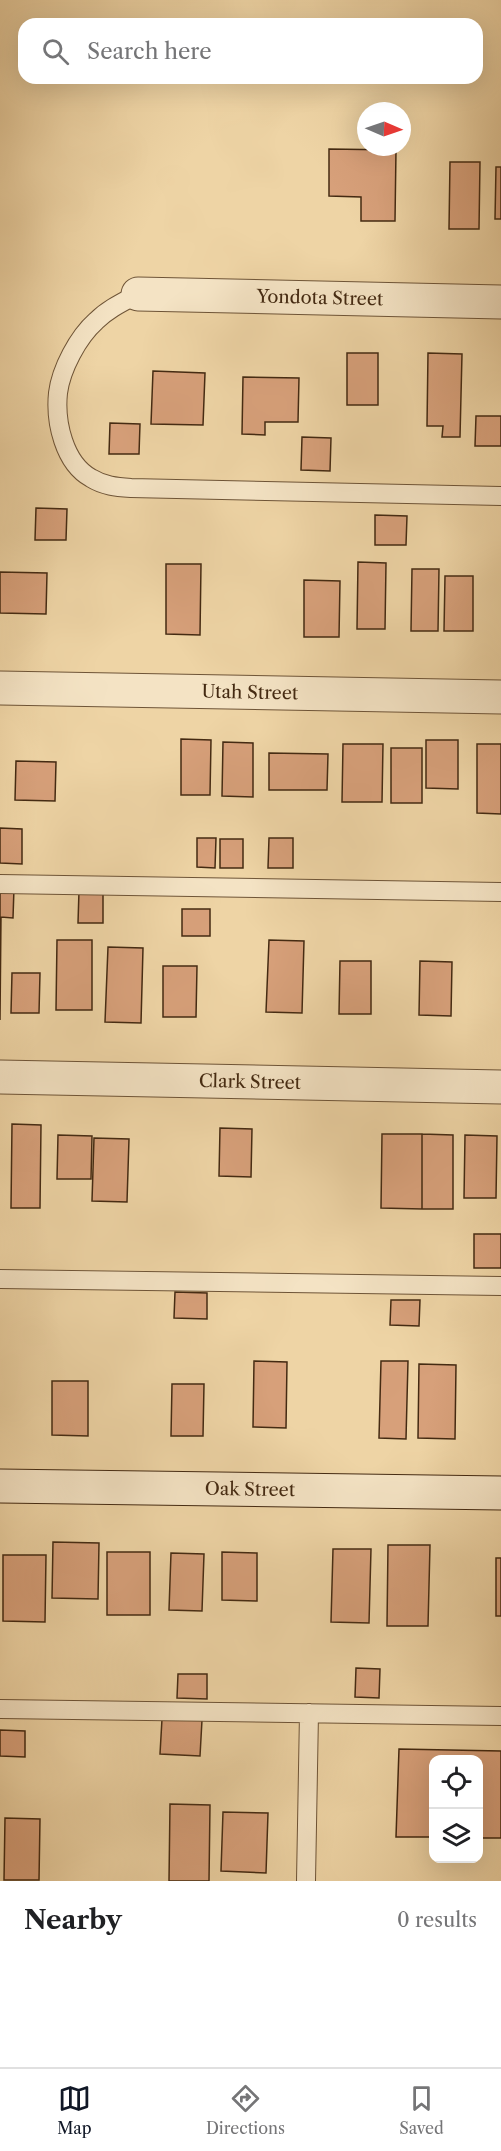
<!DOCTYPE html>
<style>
:root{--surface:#fff;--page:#f6f6f6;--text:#202124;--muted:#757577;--line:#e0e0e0;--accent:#111827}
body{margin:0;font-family:"Libre Caslon Text",serif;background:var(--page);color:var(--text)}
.controls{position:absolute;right:18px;bottom:18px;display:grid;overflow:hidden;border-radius:12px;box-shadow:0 6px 24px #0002}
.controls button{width:54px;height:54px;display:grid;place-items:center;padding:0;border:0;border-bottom:2px solid var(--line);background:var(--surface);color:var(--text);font:30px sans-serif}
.compass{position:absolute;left:357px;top:102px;width:54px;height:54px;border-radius:50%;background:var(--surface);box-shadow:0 6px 24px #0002;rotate:92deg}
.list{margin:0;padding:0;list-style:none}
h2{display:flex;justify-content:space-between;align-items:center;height:78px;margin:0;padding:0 24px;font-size:26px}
h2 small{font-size:20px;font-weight:400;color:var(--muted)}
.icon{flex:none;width:33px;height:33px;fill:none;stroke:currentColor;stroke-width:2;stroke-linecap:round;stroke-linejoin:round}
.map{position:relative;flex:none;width:501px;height:1881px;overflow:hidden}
.search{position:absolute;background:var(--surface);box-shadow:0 6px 24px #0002;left:18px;right:18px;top:18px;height:66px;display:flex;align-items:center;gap:15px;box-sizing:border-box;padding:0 21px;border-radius:18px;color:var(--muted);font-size:22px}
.sheet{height:186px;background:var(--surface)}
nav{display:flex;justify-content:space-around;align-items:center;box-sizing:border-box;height:84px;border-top:2px solid var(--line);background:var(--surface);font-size:16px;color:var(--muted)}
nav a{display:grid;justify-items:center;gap:3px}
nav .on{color:var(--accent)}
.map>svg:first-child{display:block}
.building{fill:#d7a07a;stroke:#442a12;stroke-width:1.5}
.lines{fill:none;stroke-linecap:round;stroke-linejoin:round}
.lane-casing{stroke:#6e5437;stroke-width:20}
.street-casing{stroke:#6e5437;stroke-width:35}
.secondary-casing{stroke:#442a12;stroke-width:35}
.lane{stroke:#f4e3c4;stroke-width:18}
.street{stroke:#f4e3c4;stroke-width:33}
.secondary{stroke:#f4e3c4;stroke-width:33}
.labels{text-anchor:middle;stroke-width:5;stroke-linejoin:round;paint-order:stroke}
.street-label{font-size:18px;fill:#442a12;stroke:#f4e3c4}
</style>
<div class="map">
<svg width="501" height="1881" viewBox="0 0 501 1881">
<rect width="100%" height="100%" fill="#eed4a5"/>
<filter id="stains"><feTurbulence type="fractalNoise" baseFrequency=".00333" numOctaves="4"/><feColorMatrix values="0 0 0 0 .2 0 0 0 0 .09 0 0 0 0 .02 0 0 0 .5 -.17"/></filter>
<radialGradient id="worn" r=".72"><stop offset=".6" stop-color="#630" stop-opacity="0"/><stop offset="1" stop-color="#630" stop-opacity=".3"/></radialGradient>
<path class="building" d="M329 149 396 150 395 221H361V197L329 196Z
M450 162H480L479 229H449Z
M496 167H501V219H495Z
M347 353H378V405H347Z
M428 353 462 354 460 437H442L443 426H427Z
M153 371 205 373 203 425 151 424Z
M243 377 299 378 298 422H265V435L242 434Z
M476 416H501V446H475Z
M110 423 140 424 139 454H109Z
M302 437 331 438 330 471 301 470Z
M36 508 67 509 66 540H35Z
M375 515 407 516 406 545H375Z
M358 562 386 563 385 629H357Z
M166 564H201L200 635 166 634Z
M412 569H439L438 631H411Z
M0 572 47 573 46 614 0 613Z
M445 576H473V631H444Z
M304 580 340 581 339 637H304Z
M181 739 211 740 210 795H181Z
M426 740H458V789L426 788Z
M223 742 253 743V797L222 796Z
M343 744H383L382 802H342Z
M477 744H501V814L477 813Z
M391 748H422V803H391Z
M269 753 328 754 327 790H269Z
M16 761 56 762 55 801 15 800Z
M0 828 22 829V864L0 863Z
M197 838H216L215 868 197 867Z
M269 838H293V868H268Z
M220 839H243V868H220Z
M0 887 14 888 13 918 1 917 0 1020Z
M79 891H103V923H78Z
M182 909H210V936H182Z
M57 940H92V1010H56Z
M269 940 304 941 302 1013 266 1012Z
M108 947 143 948 141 1023 105 1022Z
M340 961H371V1014H339Z
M420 961 452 962 451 1016 419 1015Z
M163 966H197L196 1017H163Z
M12 973H40L39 1013H11Z
M12 1124 41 1125 40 1208H11Z
M220 1128 252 1129 251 1177 219 1176Z
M382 1134H422V1209L381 1208Z
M422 1134 453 1135V1209H422Z
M58 1135 92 1136 91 1179H57Z
M465 1135 497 1136 496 1198H464Z
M94 1138 129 1139 127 1202 92 1201Z
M474 1234H501V1268H474Z
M175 1292 207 1293V1319L174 1318Z
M391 1300H420L419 1326 390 1325Z
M254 1361 287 1362 286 1428 253 1427Z
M381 1361H408L406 1439 379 1438Z
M419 1364 456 1365 455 1439 418 1438Z
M52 1381H88V1436L52 1435Z
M172 1384H204L203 1436H171Z
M53 1542 99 1543 98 1599 52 1598Z
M388 1545H430L428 1626H387Z
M333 1549H371L369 1623 331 1622Z
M107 1552H150V1615H107Z
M222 1552 257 1553V1601L222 1600Z
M171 1553 204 1554 202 1611 169 1610Z
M3 1555H46L45 1622 3 1621Z
M496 1558H501V1616H496Z
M356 1668 380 1669 379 1698 355 1697Z
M178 1674H207V1699L177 1698Z
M162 1719 202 1720 200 1756 160 1754Z
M0 1730 25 1731V1757L0 1756Z
M399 1749 501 1751V1838H478V1760H434V1837H396Z
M170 1804 210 1805 209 1881H169Z
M223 1812 268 1813 266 1873 221 1871Z
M5 1818 40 1819 39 1880H4Z"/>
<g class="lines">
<defs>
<path id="lane" d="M138 294C123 302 108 309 96 321 78 337 61 369 58 393 55 422 64 463 91 478 104 486 116 487 131 488L501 496
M0 884 501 892
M0 1279 501 1286
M0 1709 501 1716
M306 1881 309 1713"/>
<g id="street">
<path id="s1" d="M138 294 501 302"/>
<path id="s2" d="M0 688 501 697"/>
<path id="s3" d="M0 1077 501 1087"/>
</g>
<g id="secondary">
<path id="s4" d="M0 1486 501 1493"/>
</g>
</defs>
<use href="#lane" class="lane-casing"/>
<use href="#street" class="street-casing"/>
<use href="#secondary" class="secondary-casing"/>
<use href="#lane" class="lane"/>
<use href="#street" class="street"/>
<use href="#secondary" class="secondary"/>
</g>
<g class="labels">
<g class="street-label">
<text dy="6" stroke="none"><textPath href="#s1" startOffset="182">Yondota Street</textPath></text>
<text dy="6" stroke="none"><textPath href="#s2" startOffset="250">Utah Street</textPath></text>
<text dy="6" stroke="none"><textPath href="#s3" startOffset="250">Clark Street</textPath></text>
<text dy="6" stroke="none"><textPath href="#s4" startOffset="250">Oak Street</textPath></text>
</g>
</g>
<rect width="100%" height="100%" filter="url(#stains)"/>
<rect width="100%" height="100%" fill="url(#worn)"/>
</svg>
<div class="controls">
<button><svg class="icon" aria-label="locate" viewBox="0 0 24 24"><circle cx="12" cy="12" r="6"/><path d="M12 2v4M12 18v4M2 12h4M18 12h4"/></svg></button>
<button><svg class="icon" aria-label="layers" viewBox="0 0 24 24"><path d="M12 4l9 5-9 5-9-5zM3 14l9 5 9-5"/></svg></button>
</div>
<svg class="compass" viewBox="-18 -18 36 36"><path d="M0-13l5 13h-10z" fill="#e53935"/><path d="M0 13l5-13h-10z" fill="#757577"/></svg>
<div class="search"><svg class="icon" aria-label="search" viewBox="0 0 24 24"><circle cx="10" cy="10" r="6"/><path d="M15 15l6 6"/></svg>Search here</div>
</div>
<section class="sheet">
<h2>Nearby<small>0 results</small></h2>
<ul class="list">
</ul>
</section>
<nav>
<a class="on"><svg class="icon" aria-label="map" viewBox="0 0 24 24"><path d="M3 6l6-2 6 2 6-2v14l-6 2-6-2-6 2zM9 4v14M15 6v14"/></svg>Map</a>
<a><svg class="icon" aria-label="directions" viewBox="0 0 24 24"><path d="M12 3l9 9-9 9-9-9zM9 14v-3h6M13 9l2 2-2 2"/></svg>Directions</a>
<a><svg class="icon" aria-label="saved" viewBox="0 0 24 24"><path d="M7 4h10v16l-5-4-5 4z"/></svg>Saved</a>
</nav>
